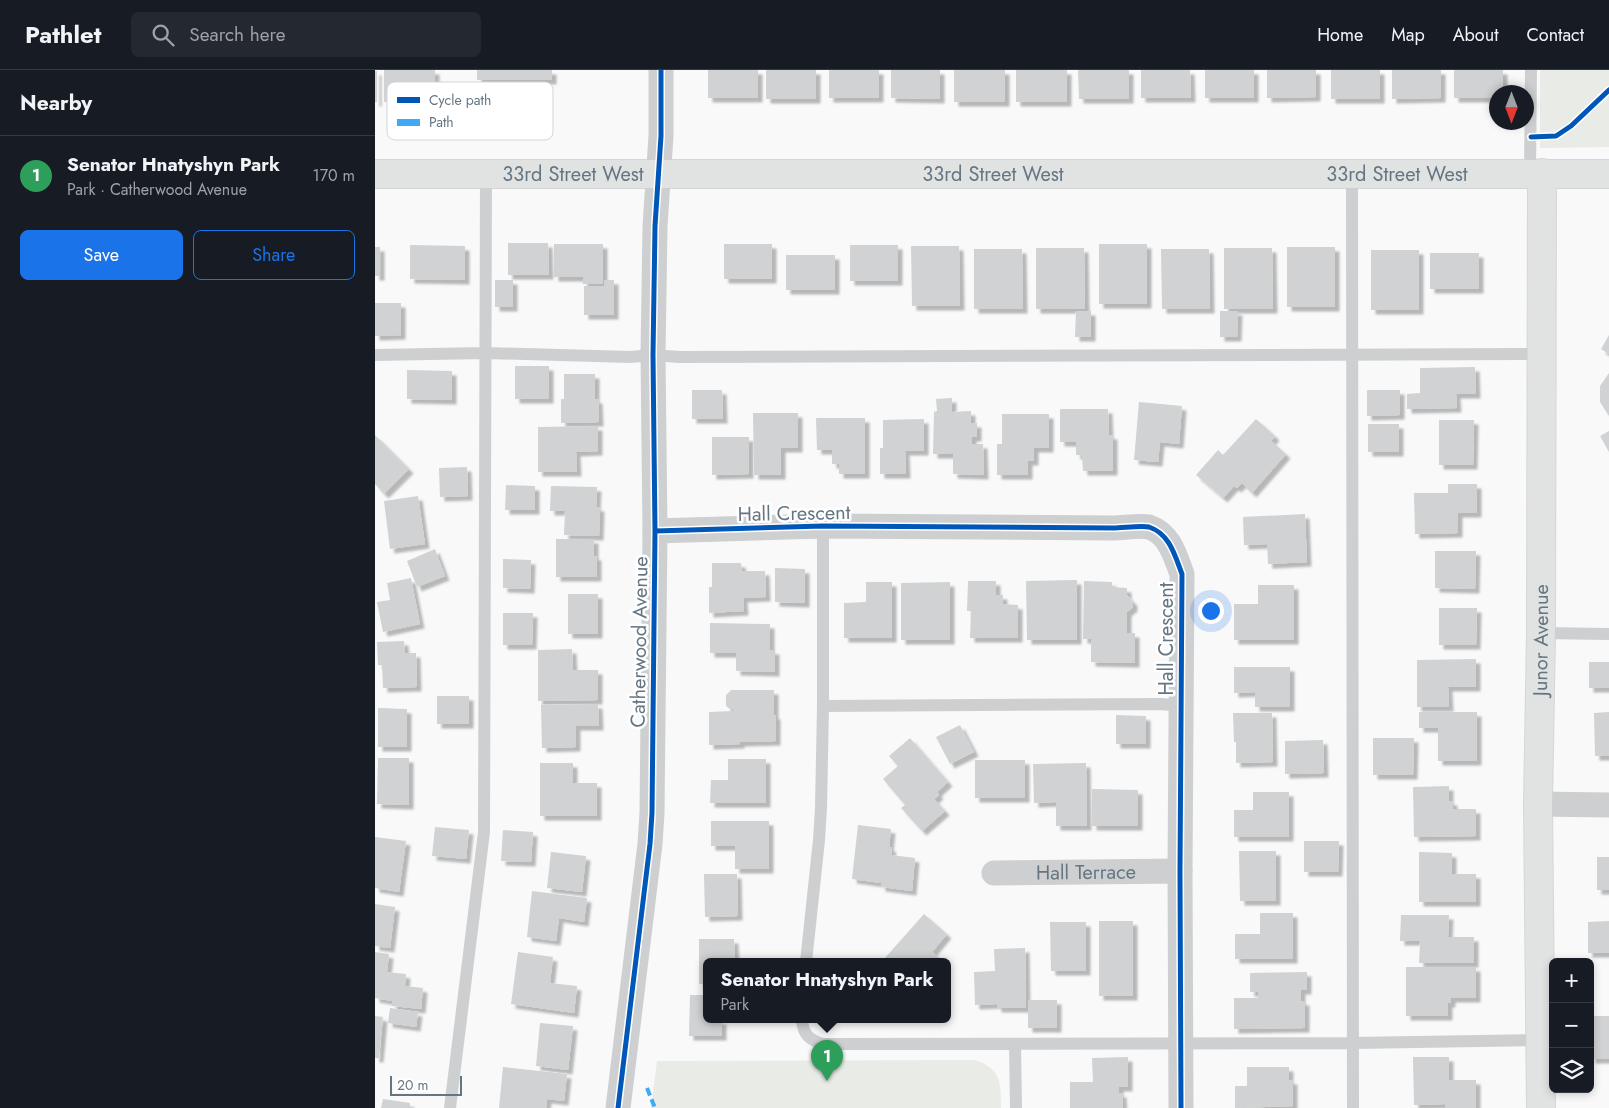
<!DOCTYPE html>
<meta charset="utf-8">
<style>
:root{--surface:#171b24;--page:#242831;--text:#f1f3f6;--muted:#9ea1a6;--line:#363941;--accent:#1a73e8}
body{margin:0;font-family:Jost,sans-serif;background:var(--page);color:var(--text)}
.controls{position:absolute;right:15px;bottom:15px;display:grid;overflow:hidden;border-radius:8px;box-shadow:0 2px 8px #0003}
.controls button{width:45px;height:45px;display:grid;place-items:center;padding:0;border:0;border-bottom:1px solid var(--line);background:var(--surface);color:var(--text);font:25px sans-serif}
.compass{position:absolute;left:1114px;top:15px;width:45px;height:45px;border-radius:50%;background:var(--surface);box-shadow:0 2px 8px #0003;rotate:180deg}
.scale{position:absolute;left:15px;bottom:12px;width:72px;box-sizing:border-box;padding-left:5px;border:2px solid #657683;border-top:0;font-size:14px;line-height:18px;white-space:nowrap;color:#657683;-webkit-text-stroke:4px #fff;paint-order:stroke}
.you{position:absolute;left:835px;top:540px;width:18px;height:18px;margin:-12px;border:4px solid #fff;border-radius:50%;background:#1a73e8;box-shadow:0 0 0 8px #1a73e833}
.badge{display:grid;place-items:center;width:32px;height:32px;border-radius:50%;background:var(--accent);color:#fff;font-size:16px;font-weight:700}
.pin{position:absolute;translate:-50% -41px;filter:drop-shadow(0 1px 2px #0008)}
.pin::after{content:'';position:absolute;top:26px;width:18px;height:15px;background:inherit;clip-path:polygon(0 0,100% 0,50% 100%)}
.popup{position:absolute;left:328px;top:888px;width:248px;height:65px;box-sizing:border-box;display:grid;place-content:center;border-radius:8px;background:var(--surface);filter:drop-shadow(0 1px 4px #0005);font-size:16px;white-space:nowrap;color:var(--muted)}
.popup b{font-size:19px;color:var(--text)}
.popup::after{content:'';position:absolute;left:50%;top:100%;margin-left:-10px;border:10px solid transparent;border-top-color:var(--surface)}
.list{margin:0;padding:0;list-style:none}
h2{display:flex;justify-content:space-between;align-items:center;height:65px;margin:0;padding:0 20px;font-size:21px}
h2 small{font-size:16px;font-weight:400;color:var(--muted)}
.list li{display:grid;grid-template-columns:32px 1fr auto;gap:15px;align-items:center;box-sizing:border-box;height:80px;padding:0 20px;border-top:1px solid var(--line)}
.list b{display:block;font-size:19px;white-space:nowrap}
.list p{margin:0;font-size:16px;white-space:nowrap;color:var(--muted)}
.list em{font-size:16px;font-style:normal;color:var(--muted)}
.actions{display:flex;gap:10px;padding:15px 20px}
.actions a{flex:1;padding:11px 0;border:1px solid var(--accent);border-radius:8px;text-align:center;font-size:18px;color:var(--accent)}
.actions .main{background:var(--accent);color:#fff}
.icon{flex:none;width:28px;height:28px;fill:none;stroke:currentColor;stroke-width:2;stroke-linecap:round;stroke-linejoin:round}
.map{position:relative;flex:none;width:1234px;height:1038px;overflow:hidden}
header{display:flex;align-items:center;gap:30px;box-sizing:border-box;height:70px;padding:0 25px;background:var(--surface);border-bottom:1px solid var(--line)}
header strong{font-size:24px}
nav{display:flex;gap:28px;margin-inline-start:auto;font-size:18px}
.search{width:350px;height:45px;background:var(--page);display:flex;align-items:center;gap:12px;box-sizing:border-box;padding:0 18px;border-radius:8px;color:var(--muted);font-size:19px}
main{display:flex}
aside{flex:1;background:var(--surface)}
.map>svg:first-child{display:block}
.green{fill:#e8ebe6}
.building{fill:#d0d2d3;filter:url(#shadow)}
.lines{fill:none;stroke-linecap:round;stroke-linejoin:round}
.secondary-casing{stroke:#d5d6d7;stroke-width:30}
.lane{stroke:#cecfd0;stroke-width:12}
.street{stroke:#cecfd0;stroke-width:25}
.secondary{stroke:#e1e2e2;stroke-width:28}
.quiet{stroke:#3fa9f5;stroke-width:4;stroke-dasharray:8 4;stroke-linecap:butt}
.cycleway-casing{stroke:#fff;stroke-width:8}
.cycleway{stroke:#0057b8;stroke-width:5}
.labels{text-anchor:middle;stroke-width:5;stroke-linejoin:round;paint-order:stroke}
.street-label{font-size:20px;fill:#657683;stroke:#fff}
.key{fill:#fff;stroke:#d1d6da;stroke-width:1}
.key-label{font-size:14px;fill:#657683}
</style>
<header>
<strong>Pathlet</strong>
<div class="search"><svg class="icon" aria-label="search" viewBox="0 0 24 24"><circle cx="10" cy="10" r="6"/><path d="M15 15l6 6"/></svg>Search here</div>
<nav><a>Home</a><a>Map</a><a>About</a><a>Contact</a></nav>
</header>
<main>
<aside>
<h2>Nearby<small></small></h2>
<ul class="list">
<li><span class="badge" style="background:#2e9e5b">1</span><div><b>Senator Hnatyshyn Park</b><p>Park · Catherwood Avenue</p></div><em>170 m</em></li>
</ul>
<div class="actions"><a class="main">Save</a><a>Share</a></div>
</aside>
<div class="map">
<svg width="1234" height="1038" viewBox="0 0 1234 1038">
<defs>
<filter id="shadow"><feDropShadow dx="4.5" dy="4.5" stdDeviation="1" flood-color="#0004"/></filter>
</defs>
<rect width="100%" height="100%" fill="#f9f9f9"/>
<path class="green" d="M1165 0H1234V77L1165 78Z
M599 990C626 998 626 1012 626 1038H276L282 991Z"/>
<path class="building" d="M9 0H60V32H9Z
M102 0H177V10H102Z
M333 0H383V28H333Z
M391 0H441V29H391Z
M454 0H504V28H454Z
M516 0H565V29L516 28Z
M579 0H630V32H579Z
M641 0H692V32H641Z
M703 0H754V29H704Z
M766 0H815L816 28H766Z
M830 0H879V28H830Z
M892 0H941V27L892 28Z
M956 0H1005V29H956Z
M1017 0H1066V28L1017 29Z
M1079 0H1128V22H1122V28H1079Z
M0 1H2V32H0Z
M133 173H173L174 205H133Z
M179 174H228V214H208V207H179Z
M349 174H397V209H349Z
M724 174H772V234H724Z
M35 175 90 176V210L35 209Z
M475 175H523V211H475Z
M536 176H584L585 236H537Z
M0 177H5V206H0Z
M912 177H960V237H912Z
M661 178H709L710 239H661Z
M849 178H897L898 239H849Z
M599 179H647L648 239H599Z
M786 179H834L835 239H787Z
M996 180H1044V240H996Z
M1055 183H1104V219H1055Z
M411 185H460V220H411Z
M120 210H138V237H120Z
M229 210H239V245H209V216H229Z
M0 233H26V265L0 266Z
M701 241H716V267H700Z
M845 241H863L862 267H845Z
M1234 265V284L1226 279Z
M140 296H174V329H140Z
M1100 297 1101 324H1081L1082 338 1032 339V324L1045 323V298Z
M32 300 77 301V330L32 329Z
M1234 303V346L1225 332V316Z
M189 304H220V329H223L224 352 186 353V329H189Z
M317 320H347L348 349H317Z
M992 320H1025V345L992 346Z
M577 328V342L596 341V353H602V367H597V374H608L609 405 578 404V384H558L559 342 562 341 561 329Z
M764 332 807 336 804 374 785 372 783 392 759 390Z
M685 339H733L734 365H738V401H708L707 385H701V372H685Z
M378 343H423V378H406V405H379Z
M627 344H674V378H659V391H653V405H622V374H627Z
M441 348H490V404H464V394H457V380H442Z
M549 349V381H530L531 404H505V378H508V350Z
M881 349 900 366 896 371 911 384 877 423 867 413 862 418 859 416 848 428 821 405 843 380 848 385Z
M1064 350H1099L1098 395H1064Z
M993 354H1024V382H993Z
M223 356V381L201 382 202 402H163V357Z
M1234 361V382L1225 366Z
M0 365 34 399 9 424 0 414Z
M337 367H374V404L337 405Z
M92 397 93 426 65 427 64 398Z
M1073 414H1102V443H1083V463L1040 464 1039 423H1073Z
M131 415 160 416V440H130Z
M176 416 222 417 221 437H225L224 466 189 465 190 441H175Z
M43 426 50 474 15 479 9 431Z
M930 444 932 492 893 494 892 474 869 475 868 447Z
M181 469H219V486H222V507H181Z
M60 479 70 506 42 517 32 491Z
M1060 481H1101L1100 519 1060 518Z
M128 489 156 490 155 519 128 518Z
M337 493H366L367 501H390L391 527 368 528 369 541 334 543V517H337Z
M400 498 430 499V533L400 532Z
M36 508 45 554 8 562 2 532 15 530 12 513Z
M702 510V570H652L651 511Z
M593 511H621V525H628V534L643 535V568H595L596 541H592Z
M709 511 737 512V517L752 518V525L758 532V537L752 542V563H760V593L716 592V569H708Z
M491 512H517V568H469V533L491 532Z
M575 512V570H526V513Z
M883 515H919V570H859V534H883Z
M193 524H223V564H193Z
M1064 538H1102L1101 575H1064Z
M128 543H158L157 575H128Z
M335 553 395 554V580H400V602L361 601V583H335Z
M29 571 30 583H41L42 617 8 618 7 595H3L2 572Z
M197 579 198 600H223V630L163 631V580Z
M1101 589V617H1073L1074 637H1042V590Z
M1214 592H1234V618H1214Z
M859 597H915V637H880V622L859 623Z
M356 620H399V645H401V671L365 672V674L334 675V642L358 641V639H355L351 636V625Z
M62 626H94V654H62Z
M223 634 224 656H201V677L167 678 166 635Z
M3 638 32 639V677H3Z
M1044 642H1102V691H1063V658H1044Z
M1234 642V686H1220L1219 643Z
M858 643H897L898 692 861 693V672H859Z
M741 645 771 646V674H741Z
M585 655 599 682 575 694 561 667Z
M535 668 573 712 562 722 564 725 559 729 570 741 547 761 526 738 530 735 508 709 523 696 514 686Z
M998 668H1039L1038 705H998Z
M948 670 949 703 910 704V671Z
M3 688H34V735L2 734Z
M353 689H391V733H335L336 710H353Z
M600 690H650V728H600Z
M165 693H198V713H222V746H165Z
M711 693 712 756H681V732L659 733 658 694Z
M1074 716V731H1078V739H1101V766L1039 767 1038 717Z
M717 719 763 720V756H717Z
M878 722H914V767H859V740H878Z
M336 751H394V799H360V776H336Z
M483 755 516 759 514 777 517 778 516 785 540 788 537 821 506 817V813L477 809Z
M60 757 94 760 91 789 57 786Z
M128 760 158 762 156 792 126 791Z
M0 767 31 771 24 822 0 818Z
M929 771H964L963 802H929Z
M864 781H901V831H865Z
M176 782 211 786 207 822 172 818Z
M1044 782 1077 783V804H1101V832H1044Z
M1222 787H1234V820H1222Z
M329 804H362L363 846 330 847Z
M157 821 212 828 209 852 184 848 181 871 152 867Z
M0 834 20 837 15 878 0 876Z
M885 843H918V889H860V864H885Z
M549 844 572 864 557 882 569 892H513L509 889Z
M1026 845H1074L1073 867H1099V893H1044L1045 871H1025Z
M724 851H758V926H724Z
M1234 851V883H1213V852Z
M675 852H711V901H676Z
M324 869H359L360 892H332V914H324Z
M650 878 651 938H622V934L600 935 599 902 620 901 619 879Z
M0 882 14 884 12 902 31 904 30 916 48 918 46 939 17 936V931L0 928Z
M143 882 178 887 175 913 202 916 199 943 136 934Z
M1031 897H1101V928H1076V933H1073V946H1031Z
M932 902V920H926V931H930V958L859 959V928H883V922H875V903Z
M315 925H332V950H347V966H314Z
M653 930H682V958H653Z
M15 938 43 942 41 957 13 953Z
M0 946 8 947 4 988H0Z
M1216 946H1234V989H1216Z
M165 953 198 956 193 1000 161 996Z
M753 987V1017H744V1023H747L748 1038H695V1012H718L717 988Z
M1038 987H1074V1010H1101V1038H1070V1034L1039 1035Z
M128 997 192 1004 189 1031 172 1029 171 1038H124Z
M872 997H914V1010H918V1036L860 1038V1016H872Z
M8 1029 35 1033V1038H6Z"/>
<g class="lines">
<defs>
<g id="secondary">
<path id="s2" d="M0 104H1234"/>
<path id="s3" d="M1166 1038 1163 734 1166 563 1167 103"/>
</g>
</defs>
<use href="#secondary" class="secondary-casing"/>
<path class="lane" d="M977 103 978 1038
M1155 103 1156 0
M0 285 111 283 255 287 278 285 304 287 1168 284
M1166 563 1234 564
M448 636 786 634 806 636
M431 892 444 770 446 738 448 636V456
M427 950C428 964 434 970 448 974L978 973 1166 970
M640 974 641 1038
M75 1038 109 762 111 104"/>
<g class="street">
<path d="M280 461 448 456 738 458C748 458 766 455 774 457 795 464 800 486 807 504L805 801 806 1038"/>
<path d="M1163 734 1234 735"/>
<path id="s1" d="M619 803 805 801"/>
<path d="M243 1038 275 774 277 743 280 461 278 285 280 156 286 66V0"/>
</g>
<use href="#secondary" class="secondary"/>
<path class="quiet" d="M272 1018 280 1038"/>
<defs>
<path id="cycleway" d="M1156 67 1181 66 1196 56 1234 20
M280 461 448 456 738 458C748 458 766 455 774 457 795 464 800 486 807 504L805 801 806 1038
M243 1038 275 774 277 743 280 461 278 285 280 156 286 66V0"/>
</defs>
<use href="#cycleway" class="cycleway-casing"/>
<use href="#cycleway" class="cycleway"/>
</g>
<g class="labels">
<g class="street-label">
<text dy="7" stroke="none"><textPath href="#s2" startOffset="1022">33rd Street West</textPath></text>
<text dy="7" stroke="none"><textPath href="#s2" startOffset="198">33rd Street West</textPath></text>
<text dy="7" stroke="none"><textPath href="#s2" startOffset="618">33rd Street West</textPath></text>
<text transform="translate(419 443) rotate(-1)" y="7">Hall Crescent</text>
<text transform="translate(791 569) rotate(-90)" y="7">Hall Crescent</text>
<text dy="7" stroke="none"><textPath href="#s3" startOffset="468">Junor Avenue</textPath></text>
<text transform="translate(264 572) rotate(-89)" y="7">Catherwood Avenue</text>
<text dy="7" stroke="none"><textPath href="#s1" startOffset="92">Hall Terrace</textPath></text>
</g>
</g>
<rect x="12" y="12" width="166" height="58" rx="8" class="key"/>
<rect x="22" y="27" width="23" height="6" fill="#0057b8"/>
<rect x="22" y="49" width="23" height="7" fill="#3fa9f5"/>
<g class="key-label">
<text x="54" y="35">Cycle path</text>
<text x="54" y="57">Path</text>
</g>
</svg>
<div class="controls">
<button>+</button>
<button>−</button>
<button><svg class="icon" aria-label="layers" viewBox="0 0 24 24"><path d="M12 4l9 5-9 5-9-5zM3 14l9 5 9-5"/></svg></button>
</div>
<svg class="compass" viewBox="-18 -18 36 36"><path d="M0-13l5 13h-10z" fill="#e53935"/><path d="M0 13l5-13h-10z" fill="#9ea1a6"/></svg>
<div class="scale">20 m</div>
<div class="you"></div>
<div class="pin badge" style="left:452px;top:1011px;background:#2e9e5b">1</div>
<div class="popup"><b>Senator Hnatyshyn Park</b>Park</div>
</div>
</main>
